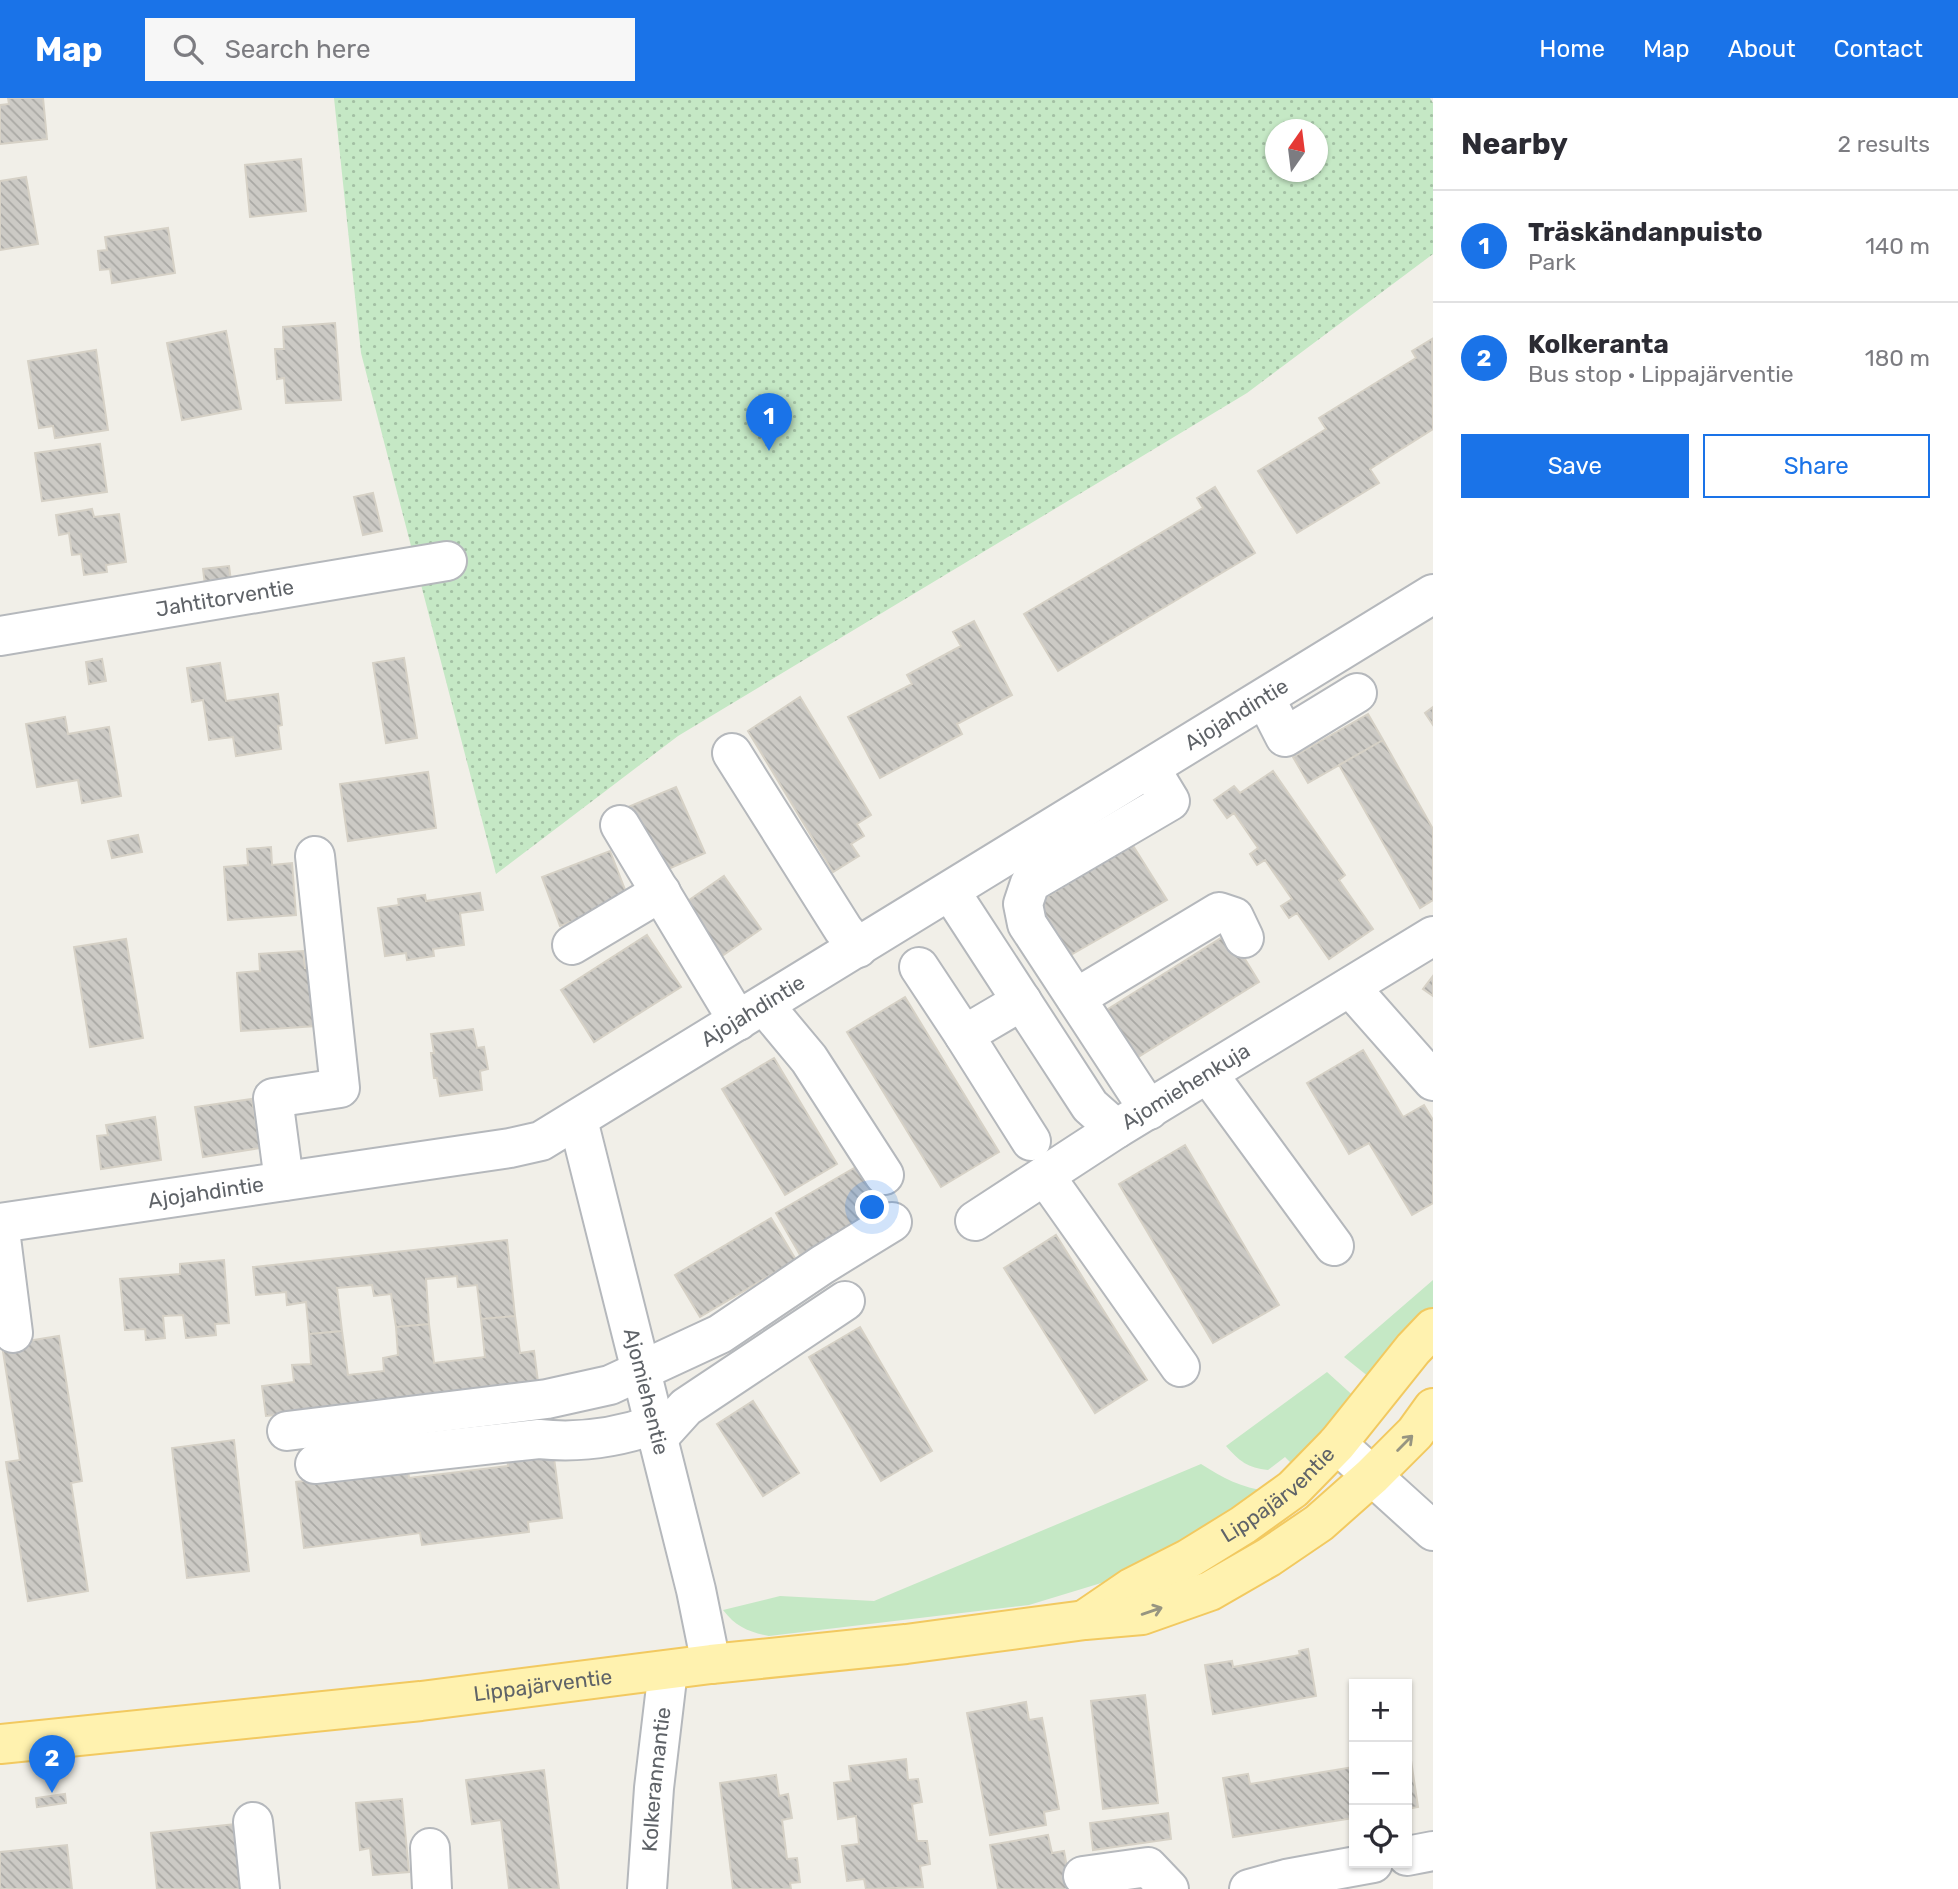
<!DOCTYPE html>
<meta charset="utf-8">
<style>
:root{--surface:#fff;--page:#f7f7f7;--text:#2b2b33;--muted:#7c7c81;--line:#e1e1e2;--accent:#1a73e8}
body{margin:0;font-family:Rubik,sans-serif;background:var(--page);color:var(--text)}
.controls{position:absolute;right:21px;bottom:21px;display:grid;overflow:hidden;border-radius:0px;box-shadow:0 2px 5px #0004}
.controls button{width:63px;height:63px;display:grid;place-items:center;padding:0;border:0;border-bottom:2px solid var(--line);background:var(--surface);color:var(--text);font:35px sans-serif}
.compass{position:absolute;left:1265px;top:21px;width:63px;height:63px;border-radius:50%;background:var(--surface);box-shadow:0 2px 5px #0004;rotate:14deg}
.you{position:absolute;left:873px;top:1110px;width:24px;height:24px;margin:-18px;border:5px solid #fff;border-radius:50%;background:#1a73e8;box-shadow:0 0 0 10px #1a73e833}
.badge{display:grid;place-items:center;width:46px;height:46px;border-radius:50%;background:var(--accent);color:#fff;font-size:23px;font-weight:700}
.pin{position:absolute;translate:-50% -58px;filter:drop-shadow(0 2px 4px #0008)}
.pin::after{content:'';position:absolute;top:37px;width:24px;height:21px;background:inherit;clip-path:polygon(0 0,100% 0,50% 100%)}
.list{margin:0;padding:0;list-style:none}
h2{display:flex;justify-content:space-between;align-items:center;height:91px;margin:0;padding:0 28px;font-size:30px}
h2 small{font-size:23px;font-weight:400;color:var(--muted)}
.list li{display:grid;grid-template-columns:46px 1fr auto;gap:21px;align-items:center;box-sizing:border-box;height:112px;padding:0 28px;border-top:2px solid var(--line)}
.list b{display:block;font-size:26px;white-space:nowrap}
.list p{margin:0;font-size:23px;white-space:nowrap;color:var(--muted)}
.list em{font-size:23px;font-style:normal;color:var(--muted)}
.actions{display:flex;gap:14px;padding:21px 28px}
.actions a{flex:1;padding:16px 0;border:2px solid var(--accent);border-radius:0px;text-align:center;font-size:24px;color:var(--accent)}
.actions .main{background:var(--accent);color:#fff}
.icon{flex:none;width:38px;height:38px;fill:none;stroke:currentColor;stroke-width:2;stroke-linecap:round;stroke-linejoin:round}
.map{position:relative;flex:none;width:1433px;height:1791px;overflow:hidden}
header{display:flex;align-items:center;gap:42px;box-sizing:border-box;height:98px;padding:0 35px;background:var(--accent);color:#fff}
header strong{font-size:33px}
nav{display:flex;gap:38px;margin-inline-start:auto;font-size:24px}
.search{width:490px;height:63px;background:var(--page);display:flex;align-items:center;gap:18px;box-sizing:border-box;padding:0 24px;border-radius:0px;color:var(--muted);font-size:26px}
main{display:flex}
aside{flex:1;background:var(--surface)}
.map>svg:first-child{display:block}
.grass{fill:#c5e8c5}
.park{fill:url(#park-dots);fill-rule:evenodd}
.building{fill:url(#building-back-hatch);stroke:#d6d1c6;stroke-width:2}
.lines{fill:none;stroke-linecap:round;stroke-linejoin:round}
.minor-casing{stroke:#b5b8bc;stroke-width:42}
.major-casing{stroke:#f2c960;stroke-width:42}
.minor{stroke:#fff;stroke-width:38}
.major{stroke:#fff2af;stroke-width:38}
.oneway{stroke:#979581}
.labels{text-anchor:middle;stroke-width:7;stroke-linejoin:round;paint-order:stroke}
.street-label{font-size:21px;fill:#5f6368;stroke:#fff}
</style>
<header>
<strong>Map</strong>
<div class="search"><svg class="icon" aria-label="search" viewBox="0 0 24 24"><circle cx="10" cy="10" r="6"/><path d="M15 15l6 6"/></svg>Search here</div>
<nav><a>Home</a><a>Map</a><a>About</a><a>Contact</a></nav>
</header>
<main>
<div class="map">
<svg width="1433" height="1791" viewBox="0 0 1433 1791">
<defs>
<pattern id="park-dots" width="8" height="8" patternUnits="userSpaceOnUse" patternTransform="scale(1.75)"><rect width="8" height="8" fill="#c5e8c5"/><path d="M2 2h.1M6 6h.1" fill="none" stroke="#a3c0a4" stroke-width="1.8" stroke-linecap="round"/></pattern>
<pattern id="building-back-hatch" width="6" height="6" patternUnits="userSpaceOnUse" patternTransform="scale(1.75)"><rect width="6" height="6" fill="#cccac5"/><path d="M-1 5l2 2M0 0l6 6M5-1l2 2" fill="none" stroke="#a9a8a4"/></pattern>
</defs>
<rect width="100%" height="100%" fill="#f1efe8"/>
<path class="grass" d="M1433 1182V1216L1374 1283 1344 1259Z
M1327 1274 1358 1302 1295 1369 1285 1359 1268 1372C1248 1370 1239 1363 1226 1348Z
M1201 1366C1223 1380 1242 1390 1267 1393L1121 1479 1029 1507 769 1538C749 1534 736 1529 723 1512L780 1498 874 1503Z"/>
<path class="park" d="M334 0H1430L1433 5V156L1247 295 678 638 496 776 361 255ZM1276 32H1318V74H1276Z"/>
<path class="building" d="M8 0H43L47 41 0 46V7L9 6Z
M301 61 306 113 250 119 245 67Z
M26 79 38 146 0 152V83Z
M168 130 175 175 112 185 110 171 100 172 98 153 107 152 105 139Z
M335 225 341 302 286 305 284 280 277 281 275 251H284L283 229Z
M226 233 241 311 182 322 167 245Z
M1432 241 1433 331 1370 371 1379 385 1297 435 1258 373 1326 331 1319 320 1416 260 1412 253Z
M96 252 108 332 55 340 53 328 39 330 28 263Z
M100 346 107 394 42 403 35 355Z
M1215 389 1255 455 1058 573 1024 516 1203 410 1197 400Z
M373 395 382 433 363 437 354 399Z
M92 411 94 419 119 416 126 464 106 467 107 474 84 477 81 456 72 457 69 435 59 437 56 417Z
M229 468 231 483 205 487 203 471Z
M974 523 1012 597 957 626 962 636 880 680 848 619 912 586 907 577 961 548 953 534Z
M404 560 417 640 386 645 373 565Z
M102 561 106 583 89 586 86 564Z
M220 565 226 603 278 596 282 627 278 628 281 651 236 658 233 639 209 642 203 602 192 604 187 570Z
M800 599 871 717 857 726 864 738 851 746 859 758 833 774 748 633Z
M1433 609V627L1425 615Z
M1368 616 1383 642 1308 685 1293 659Z
M65 619 68 636 109 629 121 698 82 705 78 682 37 689 26 626Z
M1383 642 1433 731V802L1420 810 1339 667Z
M1273 673 1345 777 1339 782 1373 831 1329 861 1297 815 1289 820 1281 808 1292 801 1265 762 1257 767 1250 756 1258 750 1234 715 1227 720 1214 702 1234 688 1240 695Z
M428 674 436 730 348 743 340 686Z
M676 689 705 755 657 776 628 709Z
M138 737 142 754 112 760 108 743Z
M1132 746 1167 802 1062 862 1029 810Z
M271 749 272 767 292 765 296 817 228 822 224 769 248 767 247 751Z
M610 753 629 802 560 828 542 779Z
M724 778 761 831 719 860 682 807Z
M480 795 483 812 460 815 464 847 433 851 434 858 407 862 406 855 385 858 378 810 399 807 398 801 425 797 426 803Z
M1229 835 1259 884 1130 964 1100 916Z
M647 837 681 889 594 944 561 892Z
M126 841 143 940 90 949 74 849Z
M303 853 305 870H313L316 928 241 933 237 875 260 873 259 856Z
M1433 878V898L1423 891Z
M905 899 999 1054 941 1089 847 934Z
M473 931 477 950 484 949 488 971 480 973 482 992 440 998 437 980H434L431 955H434L431 936Z
M1363 952 1403 1019 1424 1007 1433 1022V1105L1412 1117 1369 1045 1349 1056 1307 985Z
M774 960 837 1066 785 1097 722 991Z
M252 1001 260 1050 203 1059 195 1009Z
M155 1019 161 1062 101 1071 97 1038 108 1037 106 1027Z
M1185 1047 1279 1207 1213 1245 1119 1086Z
M861 1066 885 1109 800 1157 776 1115Z
M771 1120 796 1162 700 1219 675 1177Z
M1056 1137 1147 1282 1095 1315 1004 1170Z
M507 1142 515 1218 481 1221 477 1187 458 1189 457 1178 426 1181 429 1226 396 1229 391 1196 374 1198 372 1187 337 1190 342 1233 309 1236 306 1204 287 1207 286 1194 256 1197 253 1169Z
M224 1162 229 1225 215 1226 216 1237 186 1240 183 1217 163 1218 165 1240 146 1242 145 1231 125 1232 120 1181 180 1176V1166Z
M515 1218 520 1255 534 1253 539 1291 266 1318 262 1288 294 1284 292 1267 311 1266 309 1236 342 1233 348 1277 384 1273 383 1260 398 1257 396 1229 429 1226 434 1265 485 1259 481 1221Z
M860 1229 932 1353 881 1383 809 1259Z
M59 1238 82 1383 71 1385 88 1493 28 1503 6 1364 20 1362 2 1247Z
M753 1303 799 1375 763 1398 717 1326Z
M234 1342 249 1473 187 1480 172 1350Z
M552 1345 562 1420 528 1424 529 1434 422 1447 420 1435 304 1450 296 1384 408 1371 409 1380 508 1368 506 1351Z
M1308 1551 1316 1598 1213 1616 1205 1567 1232 1563 1233 1569 1300 1557 1299 1553Z
M1145 1597 1158 1705 1103 1711 1091 1603Z
M1026 1604 1029 1622 1042 1620 1059 1711 1044 1714 1046 1727 990 1737 967 1615Z
M1409 1649 1418 1709 1407 1711V1650Z
M906 1661 908 1682 918 1681 922 1704 912 1706 917 1743H927L930 1766 920 1768 923 1789 866 1791 864 1781 847 1783 842 1748 859 1746 856 1718 838 1721 834 1685 851 1683 849 1668Z
M1354 1669V1720L1233 1739 1223 1680 1248 1676 1250 1686Z
M544 1672 559 1791H509L501 1722 472 1726 466 1682Z
M776 1677 779 1698 788 1696 792 1720 782 1722 787 1761 797 1760 800 1784 790 1785 791 1791H733L720 1685Z
M65 1696 66 1705 37 1709 36 1700Z
M402 1701 409 1774 373 1777 370 1750 360 1752 356 1705Z
M1168 1715 1171 1741 1093 1752 1090 1725Z
M235 1726 242 1791H157L151 1735Z
M1048 1737 1052 1755 1064 1753 1071 1791H998L990 1747Z
M67 1747 72 1791H0V1754Z"/>
<g class="lines">
<defs>
<g id="minor">
<path id="s1" d="M0 538 447 463"/>
<path d="M1265 600 1285 639 1357 595"/>
<path d="M732 655 843 831 858 850"/>
<path d="M620 727 738 923"/>
<path id="s2" d="M950 793 1090 1008 1116 1031 1433 838"/>
<path d="M572 847 661 794"/>
<path d="M919 869 964 937"/>
<path d="M1350 889 1433 983"/>
<path d="M1076 900 1219 814 1234 819 1244 840"/>
<path d="M1022 903 964 937 1031 1043"/>
<path d="M764 907 809 961 884 1077"/>
<path d="M1208 976 1334 1148"/>
<path d="M1149 1012 1027 826 1023 806 1030 785 1170 703 1150 670"/>
<path id="s3" d="M578 1022 696 1492 711 1566"/>
<path d="M1045 1078 1180 1269"/>
<path d="M284 1083 273 1000 340 990 315 758"/>
<path d="M975 1123 1116 1031"/>
<path id="s4" d="M0 1125 510 1050 541 1043 1433 496"/>
<path d="M0 1132 13 1235"/>
<path d="M287 1333 547 1301 610 1287 720 1236 822 1167 892 1124"/>
<path d="M657 1341 686 1309 845 1203"/>
<path d="M1337 1346 1433 1433"/>
<path d="M315 1366 539 1341C577 1345 616 1340 653 1327"/>
<path d="M253 1724 260 1791"/>
<path d="M430 1750 432 1791"/>
<path d="M1407 1758 1433 1753"/>
<path d="M1083 1778 1148 1769 1169 1791"/>
<path id="s5" d="M647 1791 654 1690 668 1572"/>
<path d="M1249 1791 1286 1781 1373 1765"/>
</g>
<g id="major">
<path id="s6" d="M1087 1520 1131 1490 1188 1461 1243 1427 1293 1391 1337 1346 1413 1251 1433 1230"/>
<path id="s7" d="M0 1646 421 1603 711 1566 906 1546 1085 1522 1142 1517 1210 1493 1269 1459 1319 1425 1372 1378 1415 1335 1433 1310"/>
</g>
</defs>
<use href="#minor" class="minor-casing"/>
<use href="#major" class="major-casing"/>
<use href="#minor" class="minor"/>
<use href="#major" class="major"/>
</g>
<defs><path id="oneway-shaft" d="M-6 0H5M1.5-3L5.5 0L1.5 3" fill="none" stroke-width="1.6" stroke-linecap="round" stroke-linejoin="round" transform="scale(1.75)"/></defs>
<g class="oneway">
<use href="#oneway-shaft" transform="translate(1405 1345) rotate(-45)"/>
<use href="#oneway-shaft" transform="translate(1152 1513) rotate(-19)"/>
</g>
<g class="labels">
<g class="street-label">
<text dy="7" stroke="none"><textPath href="#s1" startOffset="228">Jahtitorventie</textPath></text>
<text dy="7" stroke="none"><textPath href="#s4" startOffset="1363">Ajojahdintie</textPath></text>
<text dy="7" stroke="none"><textPath href="#s4" startOffset="796">Ajojahdintie</textPath></text>
<text dy="7" stroke="none"><textPath href="#s2" startOffset="373">Ajomiehenkuja</textPath></text>
<text dy="7" stroke="none"><textPath href="#s4" startOffset="208">Ajojahdintie</textPath></text>
<text dy="7" stroke="none"><textPath href="#s3" startOffset="280">Ajomiehentie</textPath></text>
<text dy="7" stroke="none"><textPath href="#s6" startOffset="228">Lippajärventie</textPath></text>
<text dy="7" stroke="none"><textPath href="#s7" startOffset="546">Lippajärventie</textPath></text>
<text dy="7" stroke="none"><textPath href="#s5" startOffset="110">Kolkerannantie</textPath></text>
</g>
</g>
</svg>
<div class="controls">
<button>+</button>
<button>−</button>
<button><svg class="icon" aria-label="locate" viewBox="0 0 24 24"><circle cx="12" cy="12" r="6"/><path d="M12 2v4M12 18v4M2 12h4M18 12h4"/></svg></button>
</div>
<svg class="compass" viewBox="-18 -18 36 36"><path d="M0-13l5 13h-10z" fill="#e53935"/><path d="M0 13l5-13h-10z" fill="#7c7c81"/></svg>
<div class="you"></div>
<div class="pin badge" style="left:769px;top:353px">1</div>
<div class="pin badge" style="left:52px;top:1695px">2</div>
</div>
<aside>
<h2>Nearby<small>2 results</small></h2>
<ul class="list">
<li><span class="badge">1</span><div><b>Träskändanpuisto</b><p>Park</p></div><em>140 m</em></li>
<li><span class="badge">2</span><div><b>Kolkeranta</b><p>Bus stop · Lippajärventie</p></div><em>180 m</em></li>
</ul>
<div class="actions"><a class="main">Save</a><a>Share</a></div>
</aside>
</main>
